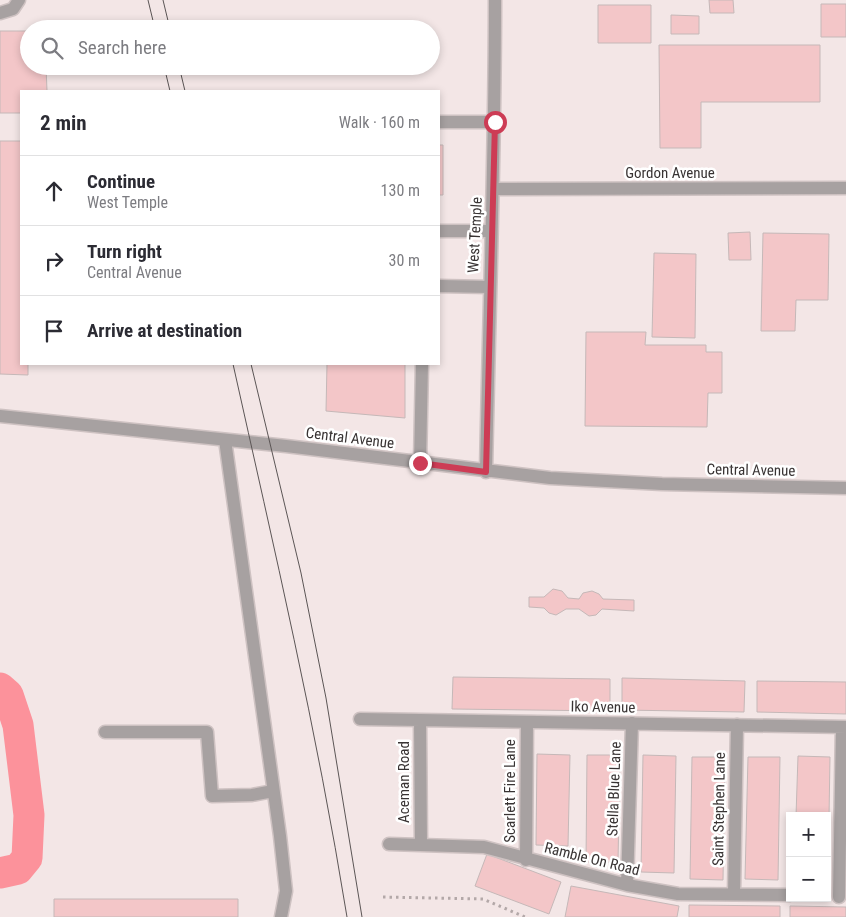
<!DOCTYPE html>
<meta charset="utf-8">
<style>
:root{--surface:#fff;--page:#f2f2f3;--text:#2b2b33;--muted:#7c7c81;--line:#e1e1e2}
body{margin:0;font-family:"Roboto Condensed",sans-serif;background:var(--page);color:var(--text)}
.controls{position:absolute;right:15px;bottom:15px;display:grid;overflow:hidden;border-radius:0px;box-shadow:0 2px 8px #0003}
.controls button{width:45px;height:45px;display:grid;place-items:center;padding:0;border:0;border-bottom:1px solid var(--line);background:var(--surface);color:var(--text);font:25px sans-serif}
.stop{position:absolute;width:15px;height:15px;margin:-11px;border:4px solid #cd3c55;border-radius:50%;background:#fff}
.stop.end{background:#cd3c55;border-color:#fff;box-shadow:0 1px 5px #0008}
.list{margin:0;padding:0;list-style:none}
h2{display:flex;justify-content:space-between;align-items:center;height:65px;margin:0;padding:0 20px;font-size:21px}
h2 small{font-size:16px;font-weight:400;color:var(--muted)}
.list li{display:grid;grid-template-columns:32px 1fr auto;gap:15px;align-items:center;box-sizing:border-box;height:70px;padding:0 20px;border-top:1px solid var(--line)}
.list b{display:block;font-size:19px;white-space:nowrap}
.list p{margin:0;font-size:16px;white-space:nowrap;color:var(--muted)}
.list em{font-size:16px;font-style:normal;color:var(--muted)}
.icon{flex:none;width:28px;height:28px;fill:none;stroke:currentColor;stroke-width:2;stroke-linecap:round;stroke-linejoin:round}
.map{position:relative;flex:none;width:846px;height:917px;overflow:hidden}
.search{position:absolute;background:var(--surface);box-shadow:0 2px 8px #0003;left:20px;top:20px;width:420px;height:55px;display:flex;align-items:center;gap:12px;box-sizing:border-box;padding:0 18px;border-radius:28px;color:var(--muted);font-size:19px}
.panel{position:absolute;background:var(--surface);box-shadow:0 2px 8px #0003;left:20px;top:90px;width:420px;height:275px;border-radius:0px}
.map>svg:first-child{display:block}
.lines{fill:none;stroke-linecap:round;stroke-linejoin:round}
.river{stroke:#fc929b;stroke-width:31}
.building{fill:#f3c6c8;stroke:#c5b8b8}
.minor-casing{stroke:#cec2c2;stroke-width:15}
.path{stroke:#b3a8a8;stroke-width:3;stroke-dasharray:2.5 4;stroke-linecap:butt}
.minor{stroke:#a7a1a1;stroke-width:12}
.tram{stroke:#5b5555;stroke-width:1}
.route{stroke:#cd3c55;stroke-width:6}
.labels{text-anchor:middle;stroke-width:5;stroke-linejoin:round;paint-order:stroke}
.street-label{font-size:15px;fill:#383333;stroke:#fff}
</style>
<div class="map">
<svg width="846" height="917" viewBox="0 0 846 917">
<rect width="100%" height="100%" fill="#f3e6e6"/>
<g class="lines">
<path class="river" d="M0 688 8 695 18 725 29 815 27 858 18 869 0 873"/>
</g>
<path class="building" d="M709 0H733L734 13H710Z
M821 4H846V37H821Z
M598 5H651V43H598Z
M671 15 699 16V34H671Z
M0 31H29V66H46L47 91H21V113H0Z
M659 45H820V102H701V148H660Z
M0 141H21V364H28V375L0 374Z
M439 145H443V195H439Z
M750 232 751 260H729L728 233Z
M763 233 829 234 828 300H796L795 331H761Z
M654 253 696 254 695 338 652 337Z
M586 332H646L645 345H706V352H722V393H708L707 427 585 426Z
M327 364H405V418L326 411Z
M553 589 562 591 568 598 579 599 583 593 592 591 599 594 603 599 634 600V611L602 609 596 615 589 616 579 609H566L556 615 549 613 544 608 529 607V597H544Z
M453 677 610 679V711L452 709Z
M622 678 745 681 744 712 622 710Z
M757 681 846 682V714L757 712Z
M537 754 570 755 568 846 536 845Z
M587 755H620L618 862H586Z
M643 755 676 756 674 873 641 872Z
M798 756 830 757 828 879 827 816H796Z
M692 757H725L723 880 690 879Z
M748 757H780L778 880 745 879Z
M487 854 561 882 549 914 475 886Z
M571 886 679 906 677 917H565Z
M54 899H238V917H54Z
M689 905 780 906V917H689Z
M790 906 846 907V917H790Z"/>
<g class="lines">
<defs>
<path id="minor" d="M0 13 13 9 19 0
M439 122H495
M493 189 846 188
M439 231H491
M439 286 489 287
M0 416 286 446 550 478 662 484 846 488
M225 440 280 836 286 891 281 917
M420 463 422 364
M486 472C489 314 495 157 495 0
M360 719 846 727
M420 720 421 844
M105 732H207L212 796 252 795 273 791
M389 844 484 847 627 885 678 894 790 895
M526 860 527 722
M627 885 632 723
M734 894 737 725
M839 897 842 727"/>
</defs>
<use href="#minor" class="minor-casing"/>
<path class="path" d="M383 897 483 899 525 917"/>
<use href="#minor" class="minor"/>
<path class="tram" d="M148 0 155 29
M163 0 170 29
M164 66 170 91
M179 66 185 91
M233 364C274 548 317 731 347 917
M251 364 301 573 326 698 362 917"/>
</g>
<g class="lines">
<path class="route" d="M420 463 486 472 495 122"/>
</g>
<g class="labels">
<g class="street-label">
<text x="670" y="178">Gordon Avenue</text>
<text transform="translate(475 235) rotate(-87)" y="5">West Temple</text>
<text transform="translate(350 438) rotate(7)" y="5">Central Avenue</text>
<text transform="translate(751 470) rotate(1)" y="5">Central Avenue</text>
<text transform="translate(603 707) rotate(1)" y="5">Iko Avenue</text>
<text transform="translate(404 782) rotate(-90)" y="5">Aceman Road</text>
<text transform="translate(614 789) rotate(-88)" y="5">Stella Blue Lane</text>
<text transform="translate(510 791) rotate(-90)" y="5">Scarlett Fire Lane</text>
<text transform="translate(719 809) rotate(-89)" y="5">Saint Stephen Lane</text>
<text transform="translate(592 859) rotate(14)" y="5">Ramble On Road</text>
</g>
</g>
</svg>
<div class="controls">
<button>+</button>
<button>−</button>
</div>
<div class="stop" style="left:495px;top:122px"></div>
<div class="stop end" style="left:420px;top:463px"></div>
<div class="search"><svg class="icon" aria-label="search" viewBox="0 0 24 24"><circle cx="10" cy="10" r="6"/><path d="M15 15l6 6"/></svg>Search here</div>
<section class="panel">
<h2>2 min<small>Walk · 160 m</small></h2>
<ul class="list">
<li><svg class="icon" aria-label="ahead" viewBox="0 0 24 24"><path d="M12 20V5M6 11l6-6 6 6"/></svg><div><b>Continue</b><p>West Temple</p></div><em>130 m</em></li>
<li><svg class="icon" aria-label="right" viewBox="0 0 24 24"><path d="M7 20v-9h11M14 6l5 5-5 5"/></svg><div><b>Turn right</b><p>Central Avenue</p></div><em>30 m</em></li>
<li><svg class="icon" aria-label="arrive" viewBox="0 0 24 24"><path d="M6 21V4h12l-3 4 3 4H6"/></svg><div><b>Arrive at destination</b></div></li>
</ul>
</section>
</div>
